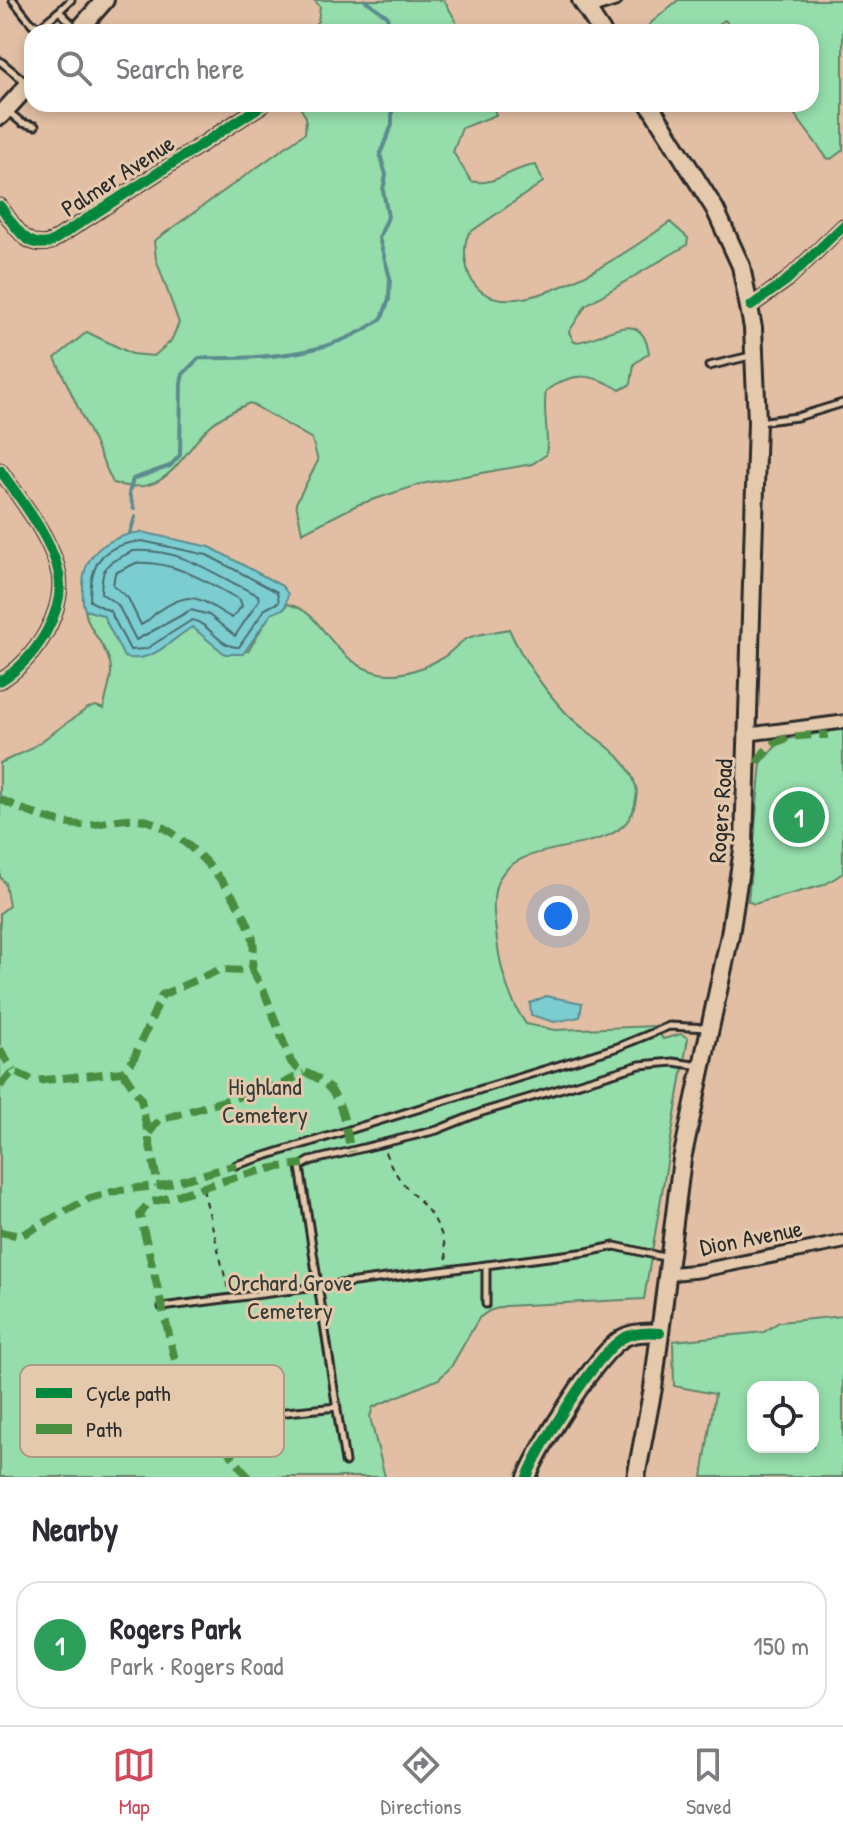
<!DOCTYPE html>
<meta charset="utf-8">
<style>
:root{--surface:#fff;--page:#f2f2f3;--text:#2b2b33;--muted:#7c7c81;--line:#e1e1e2;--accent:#d1495b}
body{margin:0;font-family:"Patrick Hand",sans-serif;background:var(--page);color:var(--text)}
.controls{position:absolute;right:24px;bottom:24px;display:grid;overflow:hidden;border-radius:16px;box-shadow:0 4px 12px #0003}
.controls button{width:72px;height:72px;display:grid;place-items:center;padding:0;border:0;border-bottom:2px solid var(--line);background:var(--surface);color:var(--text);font:40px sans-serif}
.you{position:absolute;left:558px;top:916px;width:28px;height:28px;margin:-20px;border:6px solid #fff;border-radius:50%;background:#1a73e8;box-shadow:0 0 0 12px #1a73e833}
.badge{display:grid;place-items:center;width:52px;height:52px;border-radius:50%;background:var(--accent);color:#fff;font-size:26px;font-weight:700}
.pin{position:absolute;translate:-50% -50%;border:4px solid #fff;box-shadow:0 2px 8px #0006}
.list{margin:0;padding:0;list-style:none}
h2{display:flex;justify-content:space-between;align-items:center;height:104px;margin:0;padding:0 32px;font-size:34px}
h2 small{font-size:26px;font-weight:400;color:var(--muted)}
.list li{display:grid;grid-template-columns:52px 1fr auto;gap:24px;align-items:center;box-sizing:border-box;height:128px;margin:0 16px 16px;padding:0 16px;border:2px solid var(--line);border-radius:24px}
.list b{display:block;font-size:30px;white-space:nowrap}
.list p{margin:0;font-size:26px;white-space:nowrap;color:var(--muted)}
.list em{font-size:26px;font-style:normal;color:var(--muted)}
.icon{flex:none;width:44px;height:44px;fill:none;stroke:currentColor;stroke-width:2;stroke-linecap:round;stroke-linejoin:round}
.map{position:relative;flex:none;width:843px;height:1477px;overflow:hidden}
.search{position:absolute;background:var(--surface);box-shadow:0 4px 12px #0003;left:24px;right:24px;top:24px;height:88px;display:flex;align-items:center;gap:20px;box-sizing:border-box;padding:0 28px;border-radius:24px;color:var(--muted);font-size:30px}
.sheet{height:248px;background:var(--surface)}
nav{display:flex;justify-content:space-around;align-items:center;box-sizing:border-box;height:112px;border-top:2px solid var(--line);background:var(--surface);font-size:22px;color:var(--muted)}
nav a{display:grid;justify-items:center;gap:4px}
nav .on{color:var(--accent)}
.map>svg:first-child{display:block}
.green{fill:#95ddab;stroke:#60846b;stroke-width:2;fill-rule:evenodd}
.water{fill:#7bcdd2;stroke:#5b8c8f;stroke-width:2}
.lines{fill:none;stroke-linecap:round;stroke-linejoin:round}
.shore{stroke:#4b6c6e;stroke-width:2}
.stream{stroke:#5b8c8f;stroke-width:4}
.lane-casing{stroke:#2b2b2b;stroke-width:11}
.street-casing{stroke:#2b2b2b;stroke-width:17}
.secondary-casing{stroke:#2b2b2b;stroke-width:22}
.primary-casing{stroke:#2b2b2b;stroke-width:22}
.path{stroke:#2b2b2b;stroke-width:2;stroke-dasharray:6 6;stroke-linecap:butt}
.lane{stroke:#e4c9ac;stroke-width:5}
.street{stroke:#e4c9ac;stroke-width:11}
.secondary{stroke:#e4c9ac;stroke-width:16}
.primary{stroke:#e4c9ac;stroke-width:16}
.quiet{stroke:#4a8e3f;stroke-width:8;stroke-dasharray:16 8;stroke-linecap:butt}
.cycleway-casing{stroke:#e4c9ac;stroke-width:15}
.cycleway{stroke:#00873e;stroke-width:10}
.labels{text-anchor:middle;stroke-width:6;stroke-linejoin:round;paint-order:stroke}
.street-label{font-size:24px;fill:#2b2b2b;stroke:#e4c9ac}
.park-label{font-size:24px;fill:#363d38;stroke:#e4c9ac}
.key{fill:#e4c9ac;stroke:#ac9a85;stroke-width:2}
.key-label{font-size:22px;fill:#2b2b2b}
</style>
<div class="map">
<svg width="843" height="1477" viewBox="0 0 843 1477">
<rect width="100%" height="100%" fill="#e2bfa4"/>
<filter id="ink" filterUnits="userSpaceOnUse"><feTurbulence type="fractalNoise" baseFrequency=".0125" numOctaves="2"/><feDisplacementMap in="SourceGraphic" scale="16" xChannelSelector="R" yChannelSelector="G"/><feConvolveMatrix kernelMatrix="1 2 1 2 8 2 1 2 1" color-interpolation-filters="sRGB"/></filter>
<g filter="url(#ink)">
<path class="green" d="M314 0H444L456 21 455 30 309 32 318 21 320 7Z
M678 0H843V150L831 159 827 158 787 104H811V32H734L725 20 706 32H645L651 23Z
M298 104H492L496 115 462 128 453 152 471 181C494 188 513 166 536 165L543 182 469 233C462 246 465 268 472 281 507 337 634 248 670 222L688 238 687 245 586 305 569 332 574 342C599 343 641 302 649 353L634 364 631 384 620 390C592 373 573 371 546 391 542 415 550 435 546 455L532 464 421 484 357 505 302 533 296 503 318 461 312 439 250 403C236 409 218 417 207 429 177 460 166 499 113 483L55 358 87 332 132 354 154 356 171 341 179 323 156 259 154 241 305 133 306 117Z
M287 604C315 610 321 632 341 651 372 682 404 679 442 658 451 653 457 644 466 639 478 633 496 632 509 629 523 661 543 688 567 714 590 738 627 751 636 787 638 792 636 798 635 804 624 861 523 833 499 879 491 894 494 916 496 932 499 964 508 998 526 1024L555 1030 655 1026 663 1039 681 1034 688 1038 644 1299 505 1306 489 1311 479 1318 451 1367 439 1379 373 1407 370 1417 385 1477H0V913L9 906 5 883 0 877V763L29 750 88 708 96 706 104 709C105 694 114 678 110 663 105 643 88 631 85 610L103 615 124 656C151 663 171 639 192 627L214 643 248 651 271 613 285 608Z
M843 729V873L824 885 754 904 748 901 761 763 776 746 788 739Z
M843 1316V1477H702L715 1394 674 1386 673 1341 764 1332 779 1322ZM753 1387H813V1447H753Z"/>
<path class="water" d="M141 532 210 547 282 586 288 594 285 608 271 614 243 654H225L192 627C170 640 153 664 124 657L103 615 85 610C81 600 83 595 83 585 84 550 110 537 141 532Z
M546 996 582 1003 580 1017 554 1022 531 1015 530 1003Z"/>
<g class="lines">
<path class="shore" d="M142 541 207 555 277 592 279 602 265 609 239 647C219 648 211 624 192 620L146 649 130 650 110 611 90 601C90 563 101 545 142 541Z
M133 551C185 548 214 576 258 595L259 600 235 636 209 615 191 610 136 640 118 605 101 593C102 562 107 564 133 551Z
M136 563C176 561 207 582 240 600L242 606 232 618C199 600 194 586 156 613 150 618 148 622 141 625L128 598 113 585 115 573Z"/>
<path class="stream" d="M365 0 387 16 390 32
M134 509 129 493 133 479 170 466 180 455 181 383 183 374 199 358C261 359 330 357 382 318L389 299 390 278 379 238 388 217 383 190 386 175 380 154 392 125V104
M130 533 135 517"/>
<defs>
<path id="lane" d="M13 0 32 24 41 26 59 11 76 28
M59 11 71 0
M0 61 28 84
M10 113 22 123 35 126
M709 366 750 356
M758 422 797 417 843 403
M236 1165 618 1047 669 1026 709 1028
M486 1304V1265
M162 1307 587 1252 615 1246 668 1258
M216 1419 337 1407
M345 1462 300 1167 310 1161 437 1130 482 1112 640 1065 673 1062 701 1066"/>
<path id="street" d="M587 9 615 0
M0 206C13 223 26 251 51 242L264 104
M751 306 787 280 843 226
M0 470C20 499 47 532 57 566 70 607 35 661 0 681
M750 734 843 722
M667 1274 698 1271 843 1242"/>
<path id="secondary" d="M581 0 602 32
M527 1477C540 1446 596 1354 623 1338 634 1332 647 1332 660 1333
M636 1477 653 1388 682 1159 730 935 744 843 757 422 753 328 741 266 715 209 649 104"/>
<path id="primary" d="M77 32 105 0
M0 116 32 81"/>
</defs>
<use href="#lane" class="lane-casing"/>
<use href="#street" class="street-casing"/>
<use href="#secondary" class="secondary-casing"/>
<use href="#primary" class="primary-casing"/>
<path class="path" d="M385 1152C404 1202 441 1201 447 1260
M203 1189 228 1289"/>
<use href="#lane" class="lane"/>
<use href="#street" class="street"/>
<use href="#secondary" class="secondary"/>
<use href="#primary" class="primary"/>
<path class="quiet" d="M758 763C769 734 802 735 828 735
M0 799C25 811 54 824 82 825 101 825 120 817 138 819 182 823 245 899 253 940 255 949 252 961 252 971
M0 1049 13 1071
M123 1072 141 1099 158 1186
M0 1086 13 1071 34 1081 123 1072 133 1060 162 995 219 970 252 971 264 991 291 1062C299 1072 307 1072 317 1078 343 1093 345 1125 351 1152
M149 1133 159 1120 282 1084 304 1073
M0 1232 20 1236 90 1198 120 1190 165 1185 236 1165
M248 1477 211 1428 216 1419 175 1360 140 1215 148 1203C199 1191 250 1168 304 1164"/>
<defs>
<path id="cycleway" d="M0 206C13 223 26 251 51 242L264 104
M751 306 787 280 843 226
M0 470C20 499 47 532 57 566 70 607 35 661 0 681
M527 1477C540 1446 596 1354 623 1338 634 1332 647 1332 660 1333"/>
</defs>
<use href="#cycleway" class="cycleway-casing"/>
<use href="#cycleway" class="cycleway"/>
</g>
</g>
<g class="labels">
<g class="street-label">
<text transform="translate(118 176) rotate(-33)" y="8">Palmer Avenue</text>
<text transform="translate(721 811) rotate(-86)" y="8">Rogers Road</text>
<text transform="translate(751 1238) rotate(-11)" y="8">Dion Avenue</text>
</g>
<g class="park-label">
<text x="265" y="1095">Highland<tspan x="265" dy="28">Cemetery</tspan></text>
<text x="290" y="1291">Orchard Grove<tspan x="290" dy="28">Cemetery</tspan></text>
</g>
</g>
<rect x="20" y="1365" width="264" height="92" rx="12" class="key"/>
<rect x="36" y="1388" width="36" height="10" fill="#00873e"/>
<rect x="36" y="1424" width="36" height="10" fill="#4a8e3f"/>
<g class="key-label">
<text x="86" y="1401">Cycle path</text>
<text x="86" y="1437">Path</text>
</g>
</svg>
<div class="controls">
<button><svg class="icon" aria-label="locate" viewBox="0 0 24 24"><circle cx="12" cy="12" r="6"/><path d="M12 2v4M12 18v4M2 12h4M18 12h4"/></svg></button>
</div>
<div class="you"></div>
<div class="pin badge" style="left:799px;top:817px;background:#2e9e5b">1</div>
<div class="search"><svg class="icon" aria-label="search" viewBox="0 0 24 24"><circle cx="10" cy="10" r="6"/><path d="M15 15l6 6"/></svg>Search here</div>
</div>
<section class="sheet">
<h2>Nearby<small></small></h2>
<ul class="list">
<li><span class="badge" style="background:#2e9e5b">1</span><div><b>Rogers Park</b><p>Park · Rogers Road</p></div><em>150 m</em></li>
</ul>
</section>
<nav>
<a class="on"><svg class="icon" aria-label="map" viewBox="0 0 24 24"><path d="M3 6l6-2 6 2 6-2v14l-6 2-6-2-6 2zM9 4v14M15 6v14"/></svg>Map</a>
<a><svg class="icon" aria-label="directions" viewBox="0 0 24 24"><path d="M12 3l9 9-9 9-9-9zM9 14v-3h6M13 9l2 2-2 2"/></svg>Directions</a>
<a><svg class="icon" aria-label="saved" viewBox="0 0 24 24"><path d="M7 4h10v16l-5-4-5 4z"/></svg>Saved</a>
</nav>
